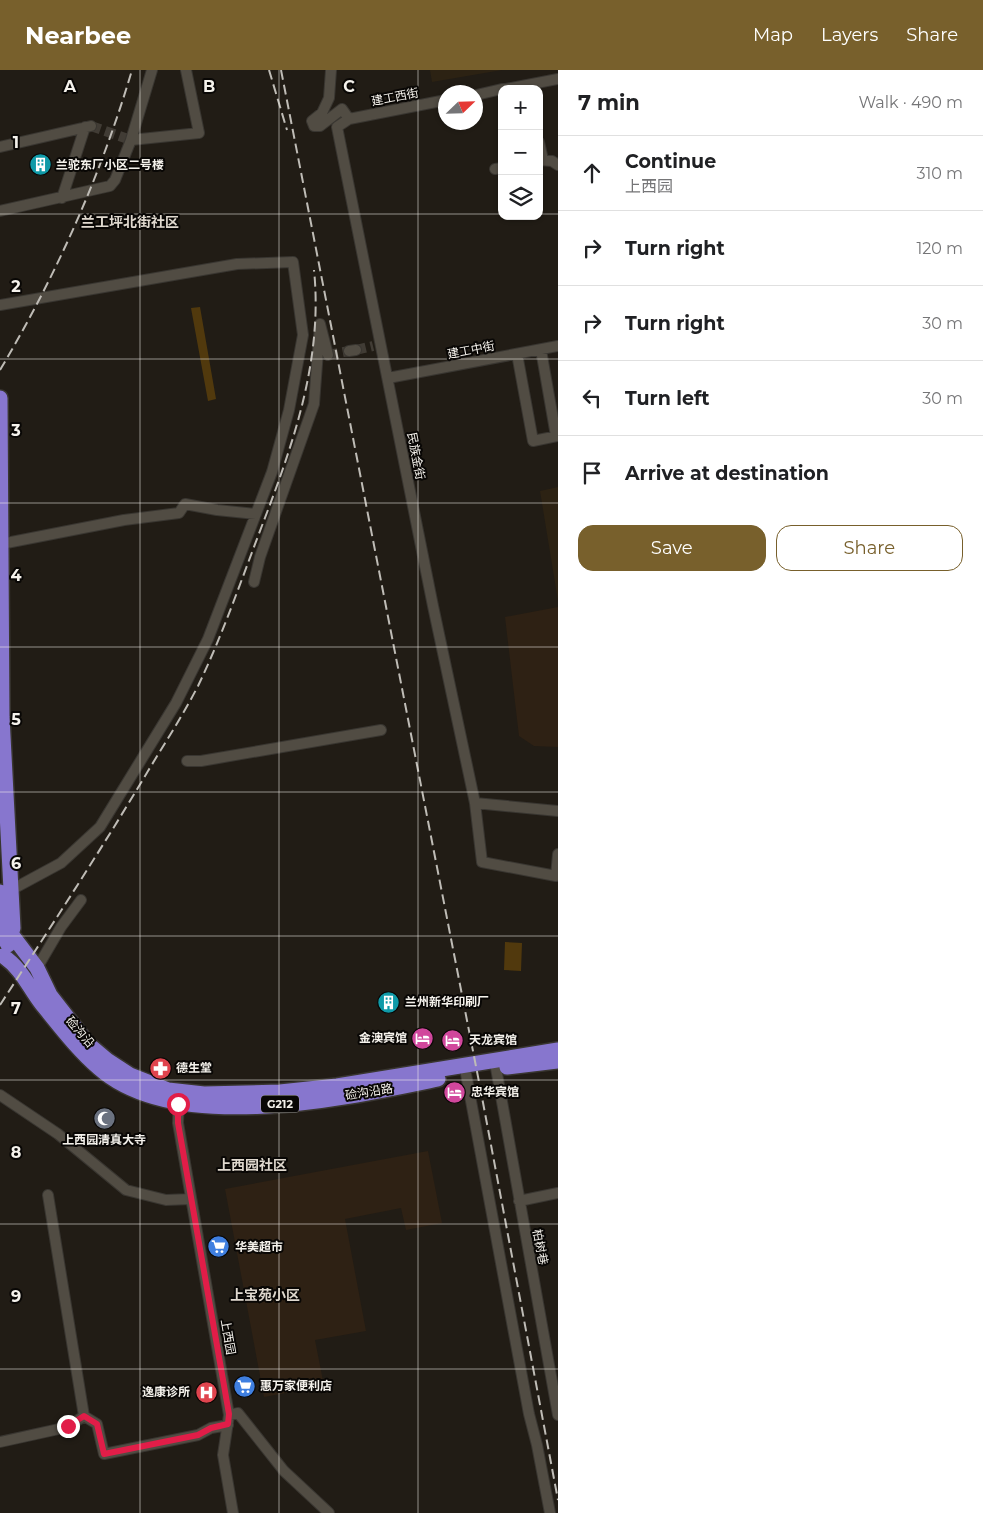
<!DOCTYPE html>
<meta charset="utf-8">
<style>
:root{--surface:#fff;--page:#f6f6f6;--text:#202124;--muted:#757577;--line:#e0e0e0;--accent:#78602c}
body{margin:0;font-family:Montserrat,"Noto Sans SC",sans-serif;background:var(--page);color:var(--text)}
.controls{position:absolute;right:15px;top:15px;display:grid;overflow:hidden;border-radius:10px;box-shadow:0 1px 4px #0004}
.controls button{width:45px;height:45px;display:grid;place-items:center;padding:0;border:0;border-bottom:1px solid var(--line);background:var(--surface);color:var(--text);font:25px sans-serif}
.compass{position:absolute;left:438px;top:15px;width:45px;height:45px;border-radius:50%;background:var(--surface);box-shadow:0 1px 4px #0004;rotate:67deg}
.stop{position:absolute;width:15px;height:15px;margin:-11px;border:4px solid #e11d48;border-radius:50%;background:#fff}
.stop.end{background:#e11d48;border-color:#fff;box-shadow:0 1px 5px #0008}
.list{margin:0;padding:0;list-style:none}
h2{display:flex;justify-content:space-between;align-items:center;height:65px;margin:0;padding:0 20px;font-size:21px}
h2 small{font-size:16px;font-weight:400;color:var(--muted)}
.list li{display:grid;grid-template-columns:32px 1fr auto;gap:15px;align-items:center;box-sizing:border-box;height:75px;padding:0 20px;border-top:1px solid var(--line)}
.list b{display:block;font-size:19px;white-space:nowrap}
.list p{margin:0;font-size:16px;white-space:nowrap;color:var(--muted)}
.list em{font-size:16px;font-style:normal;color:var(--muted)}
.actions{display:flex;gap:10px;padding:15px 20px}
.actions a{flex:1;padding:11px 0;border:1px solid var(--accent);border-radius:15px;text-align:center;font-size:18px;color:var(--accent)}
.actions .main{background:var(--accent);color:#fff}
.icon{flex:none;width:28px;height:28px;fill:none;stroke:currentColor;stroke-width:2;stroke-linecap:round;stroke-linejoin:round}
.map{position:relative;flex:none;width:558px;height:1443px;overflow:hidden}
header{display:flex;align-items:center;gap:30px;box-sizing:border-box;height:70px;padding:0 25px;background:var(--accent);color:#fff}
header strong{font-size:24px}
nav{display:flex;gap:28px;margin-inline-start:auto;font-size:18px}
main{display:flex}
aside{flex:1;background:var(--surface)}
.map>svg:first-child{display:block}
.industrial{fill:#2e2114}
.education{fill:#2c2213}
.green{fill:#51390d}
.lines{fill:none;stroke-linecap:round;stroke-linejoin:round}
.minor-tunnel{stroke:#413c35;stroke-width:10;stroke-dasharray:10 5;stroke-linecap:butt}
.minor-casing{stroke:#393631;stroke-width:12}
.highway-casing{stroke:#393631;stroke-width:18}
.minor{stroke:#514c43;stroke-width:10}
.highway{stroke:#8776ce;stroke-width:15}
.rail{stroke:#bfbcb6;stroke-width:2;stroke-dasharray:10 5;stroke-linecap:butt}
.route{stroke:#e11d48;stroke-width:6}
.grid{fill:none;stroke:#f5f2ec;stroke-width:1;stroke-opacity:0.55}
.labels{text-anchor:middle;stroke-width:4;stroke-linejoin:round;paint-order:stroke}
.shield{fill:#090705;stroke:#aeaca7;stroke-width:1}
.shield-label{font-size:11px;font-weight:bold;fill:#f5f2ec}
.street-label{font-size:12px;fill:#f5f2ec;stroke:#090705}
.poi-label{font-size:12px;font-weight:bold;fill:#f5f2ec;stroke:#090705;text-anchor:start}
.neighbourhood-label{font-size:14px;font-weight:bold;fill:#dfd8ce;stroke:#090705}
.grid-label{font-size:16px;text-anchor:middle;font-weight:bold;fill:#f5f2ec;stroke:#090705;stroke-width:4;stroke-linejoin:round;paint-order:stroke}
</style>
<header>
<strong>Nearbee</strong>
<nav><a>Map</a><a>Layers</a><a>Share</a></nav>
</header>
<main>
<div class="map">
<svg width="558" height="1443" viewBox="0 0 558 1443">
<rect width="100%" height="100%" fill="#211c15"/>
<path class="industrial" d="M558 537V677L534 676 519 666 505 547Z
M428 1081 442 1153 406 1160 401 1138 345 1149 366 1261 315 1270 324 1316 264 1327 225 1119Z"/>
<path class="education" d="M430 0H502L432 12Z
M558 417V531L540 421Z"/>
<path class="green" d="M200 237 216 329 208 331 191 238Z
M505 872 522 873 521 901 504 900Z"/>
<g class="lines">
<path class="minor-tunnel" d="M91 56 131 70
M356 280 373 276
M328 285 349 281"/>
<defs>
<path id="minor" d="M331 0 329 28 322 43 312 51 314 56H320L342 39 349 49
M506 19 558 9
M476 25 502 19
M446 30 349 49 337 57 433 536 475 733 482 792 556 806 558 784
M131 70 152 0
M539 72 543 90
M0 77 91 56
M539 90 552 91 558 95
M495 99 502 98
M62 128 85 57
M0 141 110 116 115 110 131 70 199 63 186 0
M0 235 237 194 293 192 303 265 289 340 272 402 208 569 176 633 100 757 61 793 11 820
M541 280 556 366
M349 281 356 280
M517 284 533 371 558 366
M388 308 558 276
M1 474 124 450 179 443 185 434 217 440 256 444
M254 512 260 487 314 334 320 254 328 285
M187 691H201L381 660
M475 733 558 741
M37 898 61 857 81 830
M496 998 558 1345
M466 1004 529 1344 537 1375 550 1443
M0 1025 58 1064 126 1120 166 1130 191 1129
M179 1027 178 1053 229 1345 223 1385 233 1443
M519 1131 558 1123
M229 1345 238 1343 284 1401 329 1443
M84 1346 97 1354 104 1384 198 1365 211 1358 228 1355
M0 1372 68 1357 84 1346 48 1125"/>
<path id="highway" d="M0 328 2 647 13 858 8 875
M0 822 3 843 0 869
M12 865 37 898 50 925 88 974 107 990 130 1005 168 1020 204 1024 280 1022 337 1016 558 980
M3 886C22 899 28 916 41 933 59 955 77 979 99 998 176 1066 346 1028 438 1009
M507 997 558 991"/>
</defs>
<use href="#minor" class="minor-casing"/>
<use href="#highway" class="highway-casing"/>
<use href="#minor" class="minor"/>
<use href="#highway" class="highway"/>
<path class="rail" d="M269 0 287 60
M281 0 481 1022 558 1430
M0 300C56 206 101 105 132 0
M0 935C50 858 101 780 148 701 165 673 183 645 198 616 223 564 242 508 263 453 294 372 323 288 314 200"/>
</g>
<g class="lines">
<path class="route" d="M68 1356 84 1346 97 1354 104 1384 198 1365 211 1358 228 1354 229 1344 178 1053V1034"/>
</g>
<path class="grid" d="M140 0V1443M279 0V1443M418 0V1443M0 144H502M539 144H558M0 289H558M0 433H558M0 577H558M0 722H558M0 866H558M0 1010H558M0 1154H558M0 1299H558"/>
<defs>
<symbol id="building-disc" viewBox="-11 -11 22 22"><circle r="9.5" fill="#0f9aa8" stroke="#090705"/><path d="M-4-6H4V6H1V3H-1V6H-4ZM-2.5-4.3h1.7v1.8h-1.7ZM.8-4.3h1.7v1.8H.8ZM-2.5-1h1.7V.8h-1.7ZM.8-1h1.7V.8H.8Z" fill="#fff"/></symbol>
<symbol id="hotel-disc" viewBox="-11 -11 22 22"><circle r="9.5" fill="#d1479c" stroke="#090705"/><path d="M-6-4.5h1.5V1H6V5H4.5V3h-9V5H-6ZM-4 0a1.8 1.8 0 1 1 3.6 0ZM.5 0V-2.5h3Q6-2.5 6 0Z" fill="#fff"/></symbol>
<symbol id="pharmacy-disc" viewBox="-11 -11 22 22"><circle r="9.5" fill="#e0444e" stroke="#090705"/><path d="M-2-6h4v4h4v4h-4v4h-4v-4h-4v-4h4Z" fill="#fff"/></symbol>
<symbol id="mosque-disc" viewBox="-11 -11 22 22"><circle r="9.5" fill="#6b7280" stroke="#090705"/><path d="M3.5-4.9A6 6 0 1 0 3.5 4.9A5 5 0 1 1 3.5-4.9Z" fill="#fff"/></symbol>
<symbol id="supermarket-disc" viewBox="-11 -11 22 22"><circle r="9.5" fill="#3f7fe0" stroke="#090705"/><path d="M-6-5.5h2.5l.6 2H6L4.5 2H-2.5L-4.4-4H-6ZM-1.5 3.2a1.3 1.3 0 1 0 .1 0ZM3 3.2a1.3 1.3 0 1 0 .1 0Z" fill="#fff"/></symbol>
<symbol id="hospital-disc" viewBox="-11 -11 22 22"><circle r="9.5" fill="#e0444e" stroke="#090705"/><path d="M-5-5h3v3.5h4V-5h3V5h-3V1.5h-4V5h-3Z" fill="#fff"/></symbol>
</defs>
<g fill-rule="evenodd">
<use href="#building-disc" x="28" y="82" width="25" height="25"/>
<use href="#building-disc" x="376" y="920" width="25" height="25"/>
<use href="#hotel-disc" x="410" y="956" width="25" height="25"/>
<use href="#hotel-disc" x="440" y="958" width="25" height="25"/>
<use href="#pharmacy-disc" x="148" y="986" width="25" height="25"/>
<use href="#hotel-disc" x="442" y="1010" width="25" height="25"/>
<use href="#mosque-disc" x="92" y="1036" width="25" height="25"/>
<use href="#supermarket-disc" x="206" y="1164" width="25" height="25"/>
<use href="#supermarket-disc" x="232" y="1304" width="25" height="25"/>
<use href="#hospital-disc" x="194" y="1310" width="25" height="25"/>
</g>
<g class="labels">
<rect class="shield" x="261" y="1025.5" width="38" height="17" rx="4"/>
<g class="shield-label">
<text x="280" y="1038">G212</text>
</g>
<g class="street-label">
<text transform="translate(395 27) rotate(-11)" y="4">建工西街</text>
<text transform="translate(471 280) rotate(-11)" y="4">建工中街</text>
<text transform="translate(416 386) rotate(79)" y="4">民族金街</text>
<text transform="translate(80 962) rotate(49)" y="4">硷沟沿</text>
<text transform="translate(369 1022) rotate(-9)" y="4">硷沟沿路</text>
<text transform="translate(540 1177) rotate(79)" y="4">柏树巷</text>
<text transform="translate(228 1267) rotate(80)" y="4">上西园</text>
</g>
<g class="poi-label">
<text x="56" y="99">兰驼东厂小区二号楼</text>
<text x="405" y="936">兰州新华印刷厂</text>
<text x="407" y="972" text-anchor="end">金澳宾馆</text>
<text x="469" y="974">天龙宾馆</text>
<text x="176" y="1002">德生堂</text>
<text x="471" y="1026">忠华宾馆</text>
<text x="104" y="1074" text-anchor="middle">上西园清真大寺</text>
<text x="235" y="1181">华美超市</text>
<text x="260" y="1320">惠万家便利店</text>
<text x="190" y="1326" text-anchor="end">逸康诊所</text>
</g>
<g class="neighbourhood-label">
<text x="130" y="157">兰工坪北街社区</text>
<text x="252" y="1100">上西园社区</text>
<text x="265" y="1230">上宝苑小区</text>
</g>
</g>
<g class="grid-label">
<text x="70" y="22">A</text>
<text x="209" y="22">B</text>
<text x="349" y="22">C</text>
<text x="16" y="78">1</text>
<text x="16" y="222">2</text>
<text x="16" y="366">3</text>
<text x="16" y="511">4</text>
<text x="16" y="655">5</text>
<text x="16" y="799">6</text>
<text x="16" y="944">7</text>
<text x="16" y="1088">8</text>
<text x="16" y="1232">9</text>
</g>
</svg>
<div class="controls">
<button>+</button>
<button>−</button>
<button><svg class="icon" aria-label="layers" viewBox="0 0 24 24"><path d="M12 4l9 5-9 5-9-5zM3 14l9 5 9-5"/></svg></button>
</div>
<svg class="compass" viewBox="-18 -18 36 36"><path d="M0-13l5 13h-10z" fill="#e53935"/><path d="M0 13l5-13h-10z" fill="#757577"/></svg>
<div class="stop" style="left:178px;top:1034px"></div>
<div class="stop end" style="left:68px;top:1356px"></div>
</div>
<aside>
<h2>7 min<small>Walk · 490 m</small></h2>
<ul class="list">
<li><svg class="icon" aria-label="ahead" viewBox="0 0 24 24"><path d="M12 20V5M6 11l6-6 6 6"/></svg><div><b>Continue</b><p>上西园</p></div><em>310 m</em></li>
<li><svg class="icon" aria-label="right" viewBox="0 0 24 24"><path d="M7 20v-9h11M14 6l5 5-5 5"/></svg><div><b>Turn right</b></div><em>120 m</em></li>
<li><svg class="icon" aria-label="right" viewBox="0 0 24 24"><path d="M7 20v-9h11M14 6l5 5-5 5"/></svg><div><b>Turn right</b></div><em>30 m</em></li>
<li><svg class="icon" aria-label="left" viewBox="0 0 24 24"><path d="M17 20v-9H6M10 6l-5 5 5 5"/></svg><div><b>Turn left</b></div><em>30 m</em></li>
<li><svg class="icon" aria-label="arrive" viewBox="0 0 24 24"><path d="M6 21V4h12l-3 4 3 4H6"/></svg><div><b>Arrive at destination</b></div></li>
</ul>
<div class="actions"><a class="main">Save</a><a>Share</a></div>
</aside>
</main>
